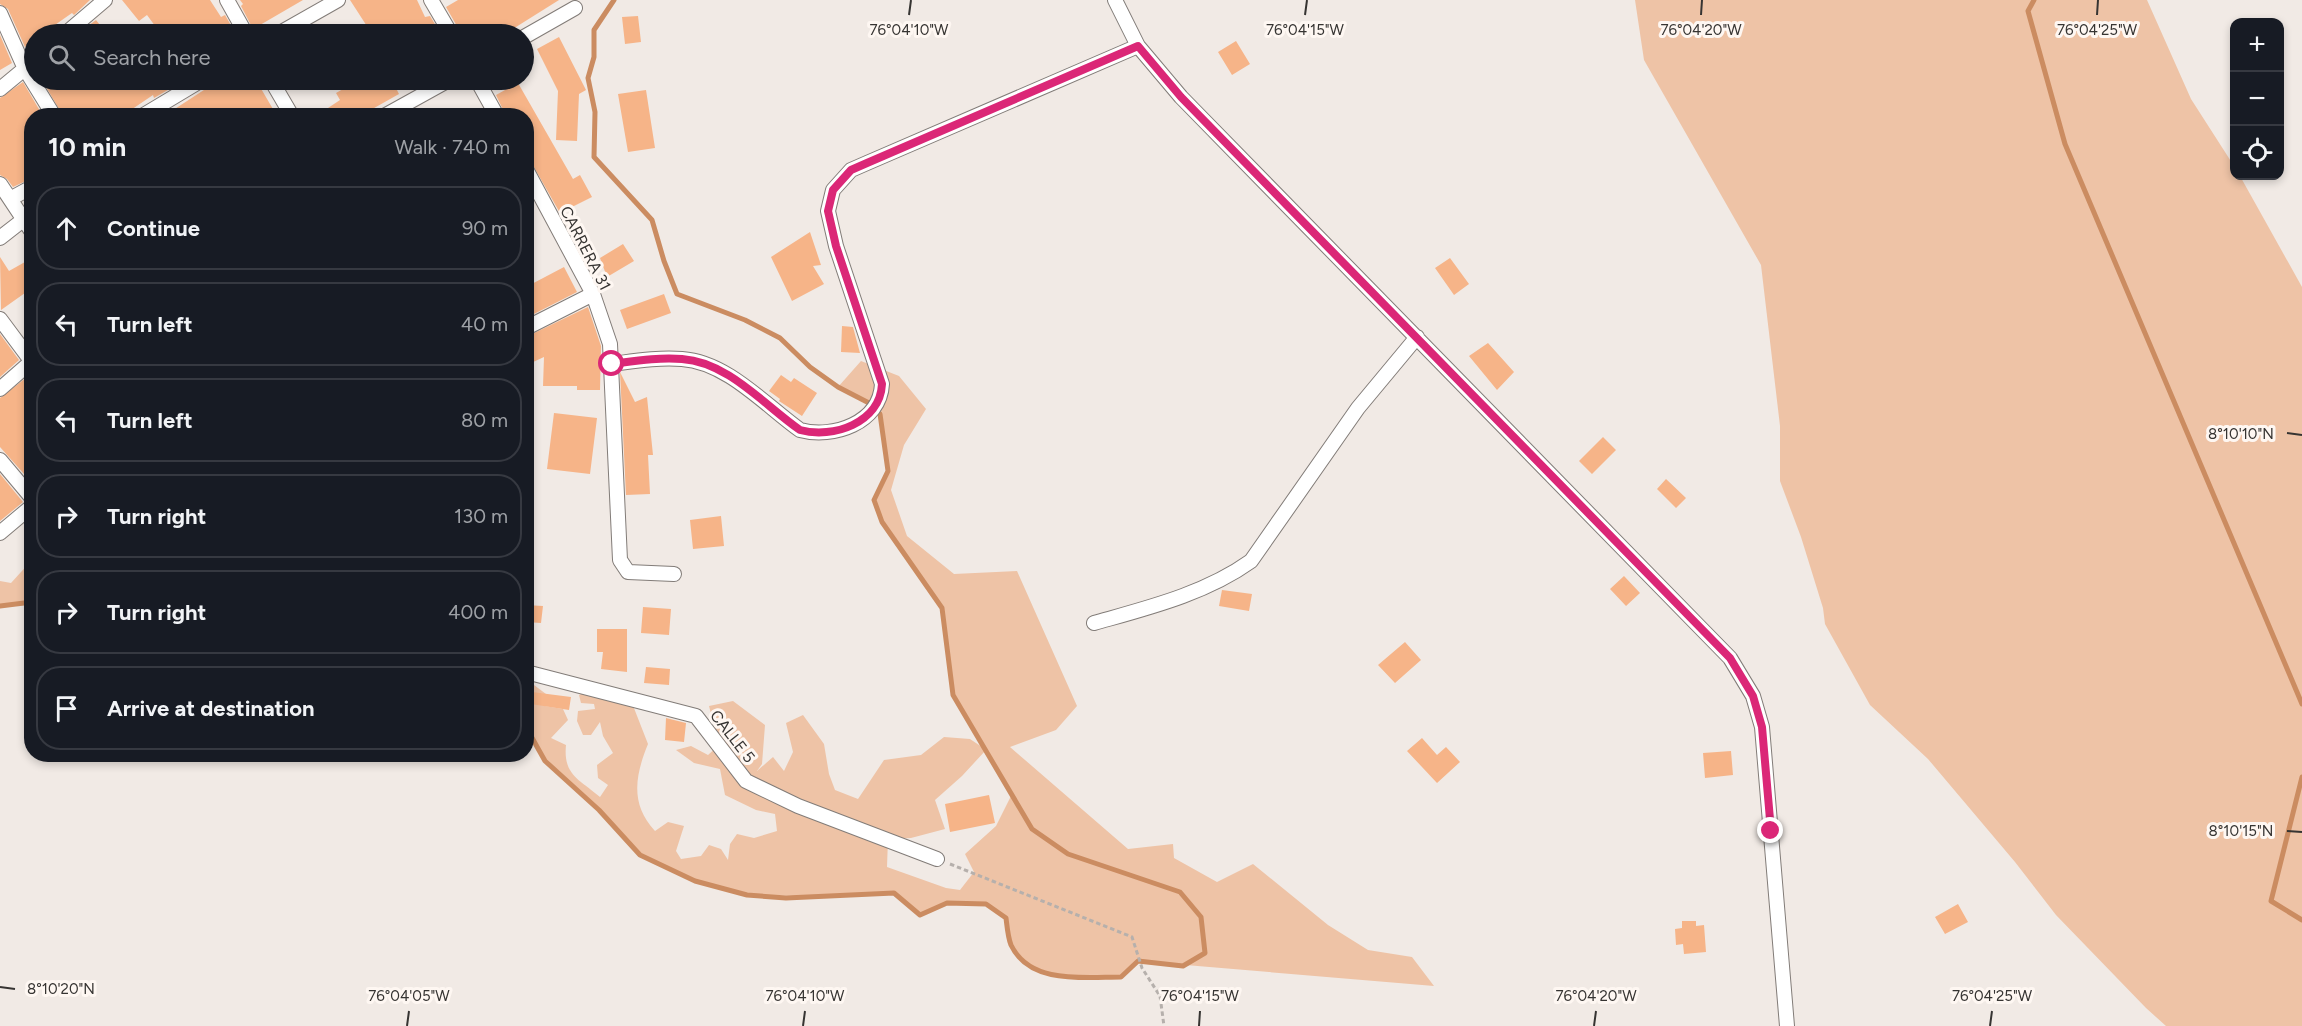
<!DOCTYPE html>
<meta charset="utf-8">
<style>
:root{--surface:#171b24;--page:#242831;--text:#f1f3f6;--muted:#9ea1a6;--line:#363941}
body{margin:0;font-family:Figtree,sans-serif;background:var(--page);color:var(--text)}
.controls{position:absolute;right:18px;top:18px;display:grid;overflow:hidden;border-radius:12px;box-shadow:0 3px 9px #0003}
.controls button{width:54px;height:54px;display:grid;place-items:center;padding:0;border:0;border-bottom:2px solid var(--line);background:var(--surface);color:var(--text);font:30px sans-serif}
.stop{position:absolute;width:18px;height:18px;margin:-14px;border:4px solid #db2777;border-radius:50%;background:#fff}
.stop.end{background:#db2777;border-color:#fff;box-shadow:0 2px 6px #0008}
.list{margin:0;padding:0;list-style:none}
h2{display:flex;justify-content:space-between;align-items:center;height:78px;margin:0;padding:0 24px;font-size:26px}
h2 small{font-size:20px;font-weight:400;color:var(--muted)}
.list li{display:grid;grid-template-columns:39px 1fr auto;gap:18px;align-items:center;box-sizing:border-box;height:84px;margin:0 12px 12px;padding:0 12px;border:2px solid var(--line);border-radius:24px}
.list b{display:block;font-size:22px;white-space:nowrap}
.list em{font-size:20px;font-style:normal;color:var(--muted)}
.icon{flex:none;width:33px;height:33px;fill:none;stroke:currentColor;stroke-width:2;stroke-linecap:round;stroke-linejoin:round}
.map{position:relative;flex:none;width:2302px;height:1026px;overflow:hidden}
.search{position:absolute;background:var(--surface);box-shadow:0 3px 9px #0003;left:24px;top:24px;width:510px;height:66px;display:flex;align-items:center;gap:15px;box-sizing:border-box;padding:0 21px;border-radius:33px;color:var(--muted);font-size:22px}
.panel{position:absolute;background:var(--surface);box-shadow:0 3px 9px #0003;left:24px;top:108px;width:510px;height:654px;border-radius:24px}
.map>svg:first-child{display:block}
.green{fill:#eec3a6;fill-rule:evenodd}
.lines{fill:none;stroke-linecap:round;stroke-linejoin:round}
.stream{stroke:#cb8c61;stroke-width:5}
.building{fill:#f6b488}
.street-casing{stroke:#827c78;stroke-width:16}
.path{stroke:#b6b0ac;stroke-width:3;stroke-dasharray:4.5 3;stroke-linecap:butt}
.street{stroke:#fff;stroke-width:14}
.route{stroke:#db2777;stroke-width:8}
.ticks{fill:none;stroke:#363432;stroke-width:2}
.labels{text-anchor:middle;stroke-width:6;stroke-linejoin:round;paint-order:stroke}
.street-label{font-size:16px;fill:#363432;stroke:#fef7f2}
.ticks-label{font-size:15px;text-anchor:middle;fill:#363432;stroke:#fef7f2;stroke-width:6;stroke-linejoin:round;paint-order:stroke}
</style>
<div class="map">
<svg width="2302" height="1026" viewBox="0 0 2302 1026">
<rect width="100%" height="100%" fill="#f1eae5"/>
<path class="green" d="M1635 0H2147L2191 99 2234 166V176H2240L2302 287V1026H2166L2146 1008 2056 915 2015 862 1928 759 1870 705 1825 624 1823 608 1801 537 1780 481V426L1761 265 1644 60Z
M861 361 899 376 926 409 904 445 891 490 907 536 954 574 1017 571 1077 706 1056 730 1010 747 1128 849 1173 844 1174 858 1217 882 1253 864 1328 925 1368 950 1412 957 1434 986 1138 961 1121 977C1085 977 1030 985 1011 945 1008 938 1007 926 1006 918L986 904 947 903 920 915 894 893C801 895 727 908 642 856 623 845 611 821 595 806 570 784 538 762 527 729 523 715 527 693 526 679L546 694 545 706 563 709 568 720 551 738 566 745C563 775 579 779 600 797L608 785 598 778 597 765 613 753 603 736 600 722 591 735H583L577 721 578 711 595 709 594 704 581 703 579 695 586 692 632 703 648 744C635 776 630 804 655 831L668 822 684 826 676 851 681 859 701 856 709 845 721 849 728 860 730 844 737 834 754 838 777 831 775 814 756 810 725 795 720 769 694 763 676 750 691 746 708 755 719 745 709 706 733 701 765 725 762 764 757 771 773 757 784 771 793 752 786 723 803 715 824 744 829 774 835 790 858 799 884 760 921 755 944 737 970 739 985 749 953 695 942 608 882 522 874 500 888 471 880 414 869 403 838 387ZM986 750 1011 796 996 826 965 854 974 872 960 890 946 888 887 867 888 839 911 838 945 829 935 800 962 776Z
M31 561V602L0 606V581L11 583Z"/>
<g class="lines">
<path class="stream" d="M614 0 594 30V57L588 78 595 112 594 157 652 220 664 261 677 294 745 320 780 338 810 367 838 387 869 403
M2034 0 2028 11 2065 144 2302 704
M0 606 32 602
M526 727 545 761 599 810 640 855 695 881 747 895 786 898 894 893 920 915 947 903 986 904 1006 918C1007 926 1008 938 1011 945 1030 985 1085 977 1121 977L1138 961 1183 966 1205 953 1201 917 1180 892 1068 854 1032 829 953 695 942 608 882 522 874 500 888 471 880 414
M2302 777 2271 901 2302 920"/>
</g>
<path class="building" d="M0 0H90L74 15 72 13 52 27 56 34H34V42L25 47 8 9 0 4Z
M122 0H210L221 17 225 15 236 34H161L147 15 139 21Z
M240 0H303L253 29 241 6 243 4Z
M350 0H417L425 17 430 16 441 34H372Z
M458 0H559L505 34H468L463 25 458 28 446 7Z
M638 16 641 42 625 44 622 17Z
M96 20 107 34H88L84 29Z
M0 35 12 63 0 70Z
M559 37 586 90 579 94 577 141 556 140 558 91 537 49Z
M1236 41 1250 64 1232 75 1218 52Z
M42 80H185L154 98 153 95 122 116H63Z
M211 80H256L277 116H164L207 88Z
M359 80H374L377 85 392 80 399 94 360 116H316L340 100 336 93Z
M23 82 43 116H32V178L13 187 7 179 0 175V98Z
M518 83 573 179 580 175 592 197 560 213 526 153V116H506L496 95Z
M646 90 655 148 628 152 618 94Z
M810 232 821 265 813 266 824 284 792 301 771 257Z
M623 244 634 261 607 277 600 258Z
M0 257 9 271 32 258V288L1 310Z
M1450 258 1469 284 1454 295 1435 268Z
M564 267 577 292 526 318V287Z
M664 294 671 313 627 329 620 310Z
M588 307 601 346 600 390H577V386H543L544 357 531 363 526 355V337Z
M842 326 853 327 860 353 841 352Z
M0 334 19 360 0 377Z
M1488 343 1514 372 1497 390 1469 356Z
M620 372 635 402 647 397 653 455H648L650 494 626 495Z
M31 374 32 375V483L0 447V398Z
M781 375 791 382 794 378 817 393 802 416 779 401 780 399 769 391Z
M554 413 597 418 590 474 547 469Z
M1603 437 1616 450 1592 474 1579 461Z
M0 474 23 502 0 521Z
M1666 479 1686 498 1676 508 1657 489Z
M721 516 724 546 693 549 690 520Z
M1624 576 1640 593 1626 606 1610 589Z
M1222 590 1252 594 1249 611 1219 606Z
M526 605 543 606 541 623 526 622Z
M643 607 671 609 669 635 641 633Z
M597 629H627V672L601 669 603 652H597Z
M1405 642 1421 660 1395 683 1378 665Z
M646 667 670 669 669 685 644 683Z
M532 692 571 697 569 710 531 704Z
M666 718 686 723 684 742 665 740Z
M1422 738 1437 755 1446 747 1460 762 1437 783 1407 751Z
M1731 751 1733 775 1705 778 1703 753Z
M989 795 995 823 950 832 945 804Z
M1958 904 1968 922 1945 934 1935 917Z
M1682 921H1696V926L1704 925 1706 952 1684 954 1683 944 1676 945 1675 929 1682 928Z"/>
<g class="lines">
<defs>
<path id="street" d="M227 0 246 34
M431 0 451 34
M1115 0 1138 46 1181 97 1730 658 1753 696 1762 727 1787 1026
M0 13 25 69 54 116
M65 34 105 0
M278 34 338 0
M524 37 575 8
M271 80 292 116
M477 80 497 116
M0 89 34 61
M142 116 202 80
M384 116 449 80
M526 169 593 294 610 344 620 560 628 572 674 574
M0 184 32 232
M10 199 32 187
M0 238 23 220
M0 319 32 362
M526 328 593 294
M612 364C635 361 659 357 682 359 727 362 765 405 800 430 833 439 880 423 882 384L836 246 828 211 833 190 851 170 867 163 1138 46
M0 389 32 361
M0 460 32 498
M0 533 32 506
M1094 623C1147 608 1205 594 1251 561L1358 408 1417 337
M526 672 696 716 746 781 798 806 937 859"/>
</defs>
<use href="#street" class="street-casing"/>
<path class="path" d="M950 864 1132 937 1142 968 1160 996 1164 1026"/>
<use href="#street" class="street"/>
</g>
<g class="lines">
<path class="route" d="M612 364C635 361 659 357 682 359 728 362 764 405 800 430 833 439 880 423 882 384L836 246 828 211 833 190 851 170 867 163 1138 46 1181 97 1730 658 1753 696 1762 727 1771 831"/>
</g>
<path class="ticks" d="M909 15 911 0M1305 15 1307 0M1701 15 1702 0M2097 15 2098 0M2287 433 2302 435M2287 831 2302 832M0 987 15 989M407 1026 409 1011M803 1026 805 1011M1199 1026 1200 1011M1594 1026 1596 1011M1990 1026 1992 1011"/>
<g class="labels">
<g class="street-label">
<text transform="translate(586 248) rotate(63)" y="6">CARRERA 31</text>
<text transform="translate(733 736) rotate(52)" y="6">CALLE 5</text>
</g>
</g>
<g class="ticks-label">
<text x="909" y="35">76°04'10"W</text>
<text x="1305" y="35">76°04'15"W</text>
<text x="1701" y="35">76°04'20"W</text>
<text x="2097" y="35">76°04'25"W</text>
<text x="2241" y="439">8°10'10"N</text>
<text x="2241" y="836">8°10'15"N</text>
<text x="61" y="994">8°10'20"N</text>
<text x="409" y="1001">76°04'05"W</text>
<text x="805" y="1001">76°04'10"W</text>
<text x="1200" y="1001">76°04'15"W</text>
<text x="1596" y="1001">76°04'20"W</text>
<text x="1992" y="1001">76°04'25"W</text>
</g>
</svg>
<div class="controls">
<button>+</button>
<button>−</button>
<button><svg class="icon" aria-label="locate" viewBox="0 0 24 24"><circle cx="12" cy="12" r="6"/><path d="M12 2v4M12 18v4M2 12h4M18 12h4"/></svg></button>
</div>
<div class="stop" style="left:612px;top:364px"></div>
<div class="stop end" style="left:1771px;top:831px"></div>
<div class="search"><svg class="icon" aria-label="search" viewBox="0 0 24 24"><circle cx="10" cy="10" r="6"/><path d="M15 15l6 6"/></svg>Search here</div>
<section class="panel">
<h2>10 min<small>Walk · 740 m</small></h2>
<ul class="list">
<li><svg class="icon" aria-label="ahead" viewBox="0 0 24 24"><path d="M12 20V5M6 11l6-6 6 6"/></svg><div><b>Continue</b></div><em>90 m</em></li>
<li><svg class="icon" aria-label="left" viewBox="0 0 24 24"><path d="M17 20v-9H6M10 6l-5 5 5 5"/></svg><div><b>Turn left</b></div><em>40 m</em></li>
<li><svg class="icon" aria-label="left" viewBox="0 0 24 24"><path d="M17 20v-9H6M10 6l-5 5 5 5"/></svg><div><b>Turn left</b></div><em>80 m</em></li>
<li><svg class="icon" aria-label="right" viewBox="0 0 24 24"><path d="M7 20v-9h11M14 6l5 5-5 5"/></svg><div><b>Turn right</b></div><em>130 m</em></li>
<li><svg class="icon" aria-label="right" viewBox="0 0 24 24"><path d="M7 20v-9h11M14 6l5 5-5 5"/></svg><div><b>Turn right</b></div><em>400 m</em></li>
<li><svg class="icon" aria-label="arrive" viewBox="0 0 24 24"><path d="M6 21V4h12l-3 4 3 4H6"/></svg><div><b>Arrive at destination</b></div></li>
</ul>
</section>
</div>
